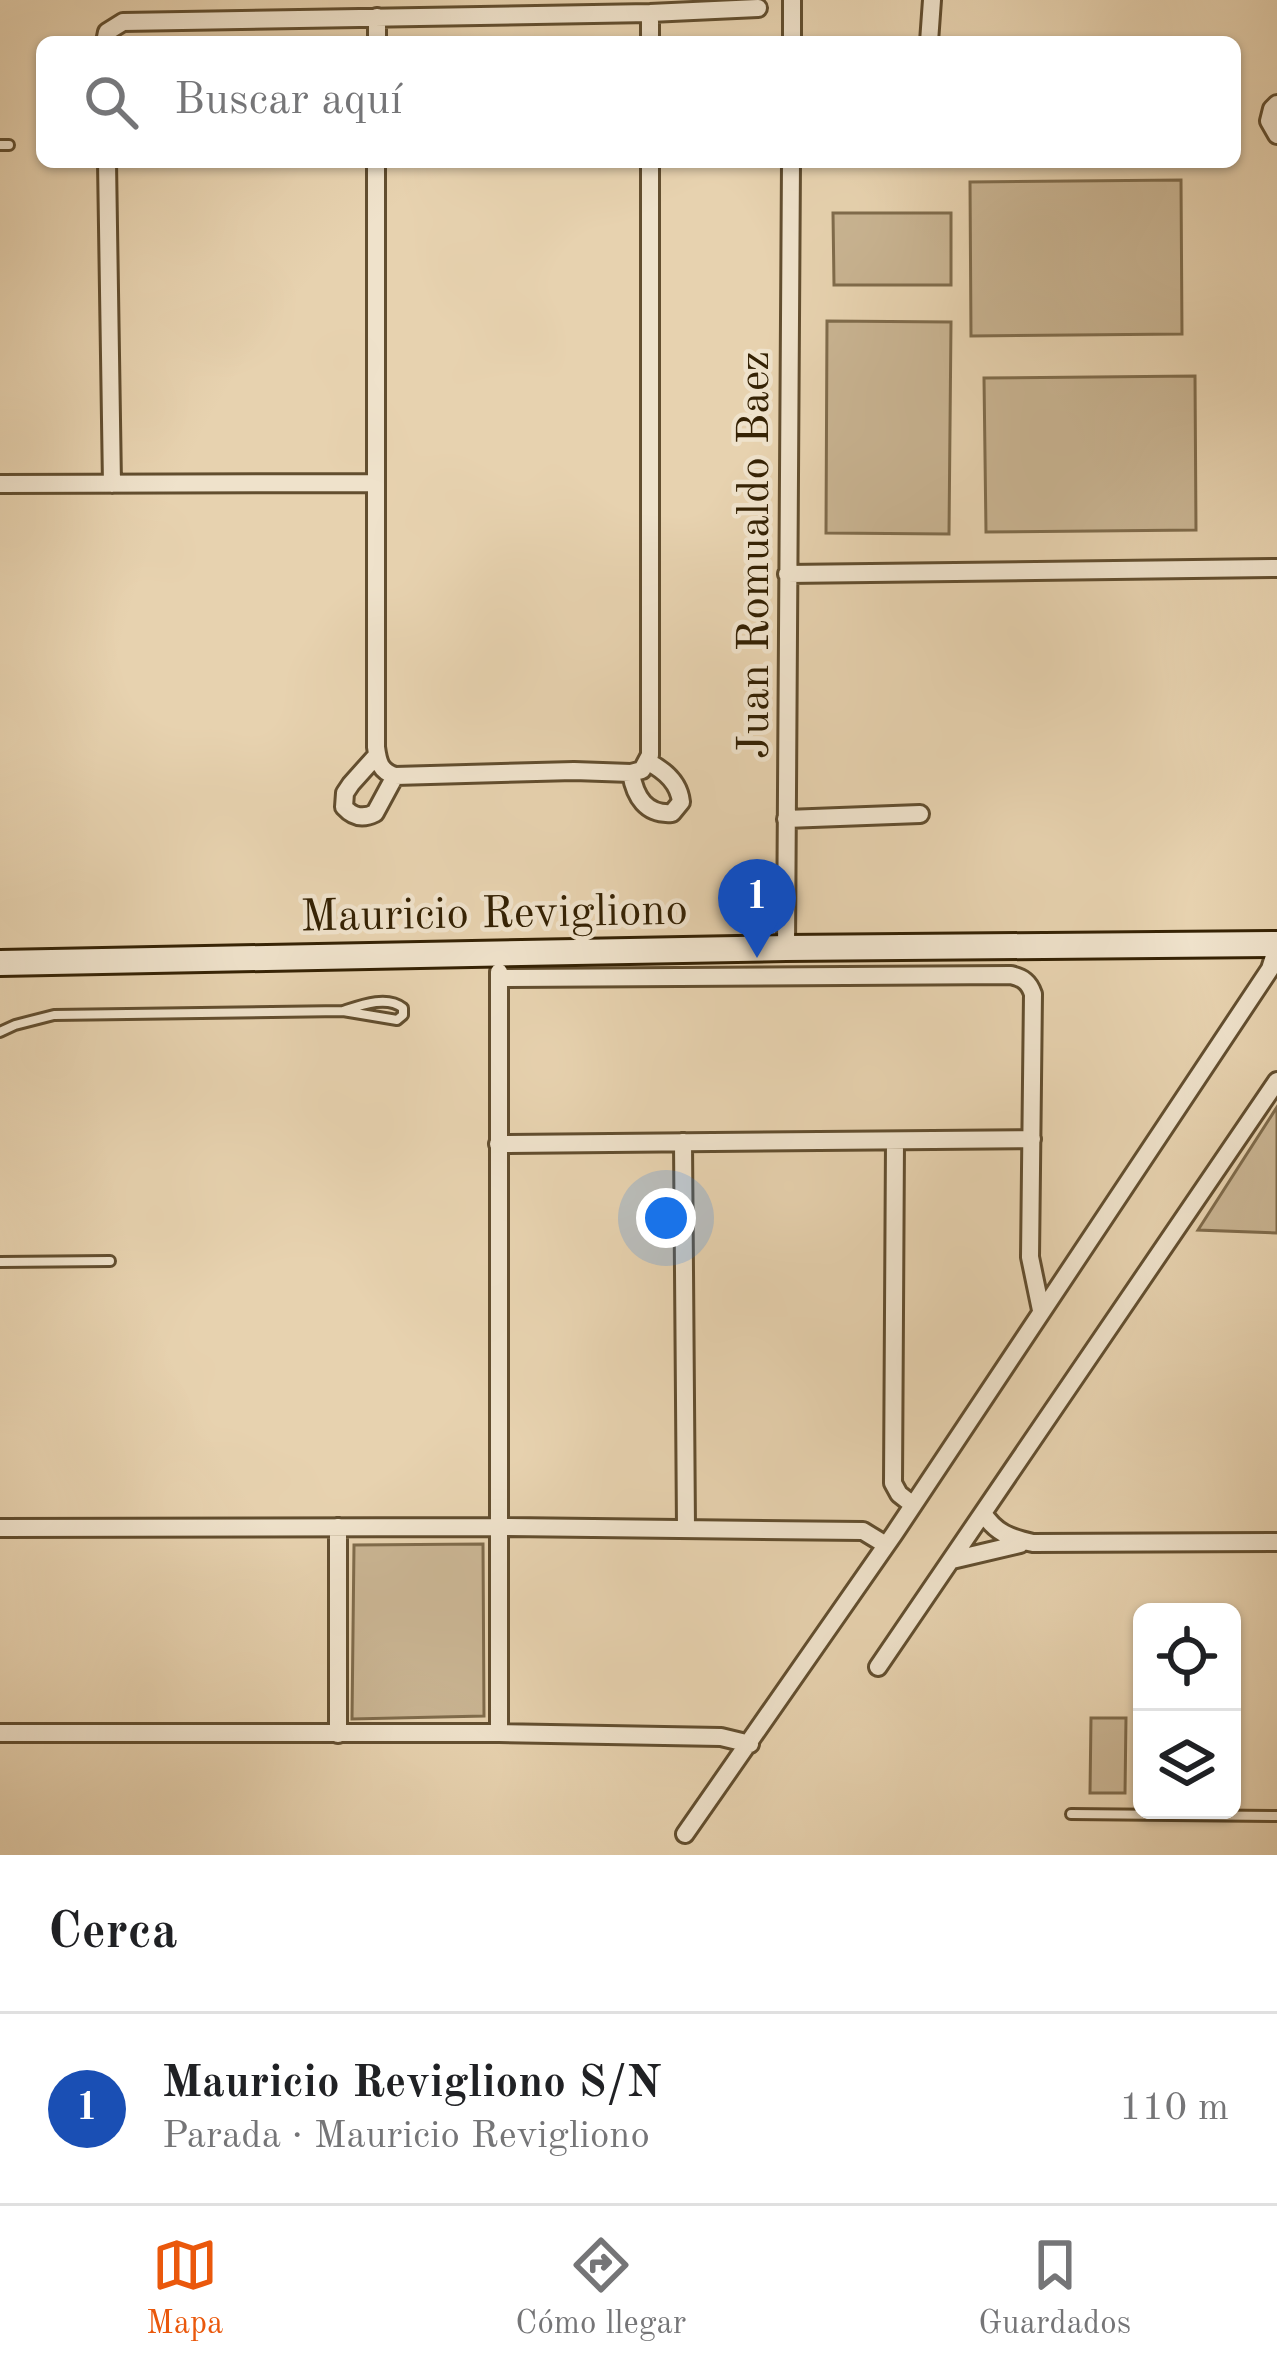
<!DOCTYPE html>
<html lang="es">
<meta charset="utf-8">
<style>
:root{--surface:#fff;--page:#f2f2f2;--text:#202124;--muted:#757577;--line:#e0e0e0;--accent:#ea580c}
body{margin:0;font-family:"Old Standard TT",serif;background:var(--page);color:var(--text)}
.controls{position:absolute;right:36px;bottom:36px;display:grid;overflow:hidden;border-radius:18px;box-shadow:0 3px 9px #0004}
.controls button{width:108px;height:108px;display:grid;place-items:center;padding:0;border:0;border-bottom:3px solid var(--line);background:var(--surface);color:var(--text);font:60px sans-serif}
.you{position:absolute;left:666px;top:1218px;width:42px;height:42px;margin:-30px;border:9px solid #fff;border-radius:50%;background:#1a73e8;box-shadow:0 0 0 18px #1a73e833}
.badge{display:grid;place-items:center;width:78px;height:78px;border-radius:50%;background:var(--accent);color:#fff;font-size:39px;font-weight:700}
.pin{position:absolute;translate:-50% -99px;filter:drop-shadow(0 3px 6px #0008)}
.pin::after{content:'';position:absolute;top:63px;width:42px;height:36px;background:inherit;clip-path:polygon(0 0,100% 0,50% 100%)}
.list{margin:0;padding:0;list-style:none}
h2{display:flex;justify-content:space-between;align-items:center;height:156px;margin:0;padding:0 48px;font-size:51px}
h2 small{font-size:39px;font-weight:400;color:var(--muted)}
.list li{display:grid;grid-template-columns:78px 1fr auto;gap:36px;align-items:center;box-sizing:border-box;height:192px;padding:0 48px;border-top:3px solid var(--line)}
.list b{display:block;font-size:45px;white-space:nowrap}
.list p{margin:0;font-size:39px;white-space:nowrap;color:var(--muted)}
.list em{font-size:39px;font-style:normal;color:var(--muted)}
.icon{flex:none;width:66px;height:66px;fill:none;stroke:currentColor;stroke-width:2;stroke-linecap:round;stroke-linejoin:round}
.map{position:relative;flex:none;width:1277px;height:1855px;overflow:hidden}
.search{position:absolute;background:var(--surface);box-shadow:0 3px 9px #0004;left:36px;right:36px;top:36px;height:132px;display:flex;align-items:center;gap:30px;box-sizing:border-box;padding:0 42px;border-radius:18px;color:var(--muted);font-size:45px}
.sheet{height:348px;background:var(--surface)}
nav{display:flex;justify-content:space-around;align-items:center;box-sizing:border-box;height:168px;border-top:3px solid var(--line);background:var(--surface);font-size:33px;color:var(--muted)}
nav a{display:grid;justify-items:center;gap:6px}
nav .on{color:var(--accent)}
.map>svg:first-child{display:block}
.green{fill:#c9b492;stroke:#7f6b4b;stroke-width:3}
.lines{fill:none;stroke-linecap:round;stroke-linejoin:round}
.service-casing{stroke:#624e2f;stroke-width:14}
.minor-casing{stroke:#624e2f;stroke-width:22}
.secondary-casing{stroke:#352204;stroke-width:30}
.service{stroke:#efe2cb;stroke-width:8}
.minor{stroke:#efe2cb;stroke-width:16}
.secondary{stroke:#efe2cb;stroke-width:24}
.labels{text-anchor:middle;stroke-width:9;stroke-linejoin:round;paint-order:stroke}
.street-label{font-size:45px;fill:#352204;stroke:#efe2cb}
</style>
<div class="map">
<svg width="1277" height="1855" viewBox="0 0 1277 1855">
<rect width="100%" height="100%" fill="#e7d2af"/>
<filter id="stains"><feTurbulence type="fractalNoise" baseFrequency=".00167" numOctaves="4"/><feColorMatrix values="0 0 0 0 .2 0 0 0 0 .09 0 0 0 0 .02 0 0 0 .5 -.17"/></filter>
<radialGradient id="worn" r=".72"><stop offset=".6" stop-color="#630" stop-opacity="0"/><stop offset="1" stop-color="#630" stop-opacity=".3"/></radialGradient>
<path class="green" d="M1181 180 1182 334 971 336 970 182Z
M833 213H951V285H834Z
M827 321 951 322 949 534 826 533Z
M1195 376 1196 530 986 532 984 378Z
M1277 1107V1233L1198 1230Z
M483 1544 484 1716 352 1719 354 1545Z
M1091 1718H1126L1125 1793H1090Z"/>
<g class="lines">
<defs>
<path id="service" d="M0 145H9
M0 1032 15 1025 54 1015 343 1011 397 1020 403 1015V1008C387 995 361 1005 343 1011
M0 1262 110 1261
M1071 1814 1277 1816"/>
<path id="minor" d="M650 13V42
M105 42 107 32 123 22 650 13 758 8
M377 42V17
M792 42V0
M929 42 932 0
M1277 104 1272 109 1269 121 1277 135
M107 162 112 484
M376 162V747C378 762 380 771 395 776L574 771 631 773 642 770 650 755V162
M0 484 374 483
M787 574 1277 568
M377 755 351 784 345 793 344 807C353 817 363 819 375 813L395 776
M631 773C635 797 646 815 672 813L681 802C679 783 664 770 648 762
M786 819 920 814
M786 948 791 162
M499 978 1011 975C1023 978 1029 982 1033 994L1030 1257 1041 1310
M683 1142 686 1528
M895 1142 893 1483 899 1494 913 1505
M498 1144 1032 1139
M983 1513C996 1533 1010 1538 1033 1543L1277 1542
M0 1528 499 1527 863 1531 886 1545
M952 1560 1020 1544
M878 1667 1277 1081
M0 1733H499L721 1737 750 1744
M499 1733V972
M338 1734V1527
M685 1834 894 1534 1270 969 1277 947"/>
<path id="secondary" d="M0 963 786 948 1277 944"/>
</defs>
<use href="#service" class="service-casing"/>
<use href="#minor" class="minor-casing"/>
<use href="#secondary" class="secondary-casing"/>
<use href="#service" class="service"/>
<use href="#minor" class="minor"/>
<use href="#secondary" class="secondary"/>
</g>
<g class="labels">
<g class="street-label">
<text transform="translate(752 555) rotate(-90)" y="16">Juan Romualdo Baez</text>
<text transform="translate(494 911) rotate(-1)" y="16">Mauricio Revigliono</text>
</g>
</g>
<rect width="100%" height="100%" filter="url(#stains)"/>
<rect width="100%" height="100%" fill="url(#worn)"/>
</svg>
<div class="controls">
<button><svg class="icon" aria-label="locate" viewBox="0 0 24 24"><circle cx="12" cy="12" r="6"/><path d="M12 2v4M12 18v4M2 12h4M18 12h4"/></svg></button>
<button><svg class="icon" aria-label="layers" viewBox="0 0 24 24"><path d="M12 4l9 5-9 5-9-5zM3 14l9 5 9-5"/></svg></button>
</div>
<div class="you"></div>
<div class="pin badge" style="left:757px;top:958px;background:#1a4fb4">1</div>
<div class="search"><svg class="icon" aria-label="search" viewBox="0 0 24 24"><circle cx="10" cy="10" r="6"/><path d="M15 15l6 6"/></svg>Buscar aquí</div>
</div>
<section class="sheet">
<h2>Cerca<small></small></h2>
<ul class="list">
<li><span class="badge" style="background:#1a4fb4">1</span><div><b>Mauricio Revigliono S/N</b><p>Parada · Mauricio Revigliono</p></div><em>110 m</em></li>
</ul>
</section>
<nav>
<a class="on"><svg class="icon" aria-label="map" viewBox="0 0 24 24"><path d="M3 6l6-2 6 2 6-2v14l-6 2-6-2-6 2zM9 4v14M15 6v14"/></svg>Mapa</a>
<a><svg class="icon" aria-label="directions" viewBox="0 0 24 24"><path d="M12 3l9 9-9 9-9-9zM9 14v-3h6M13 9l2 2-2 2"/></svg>Cómo llegar</a>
<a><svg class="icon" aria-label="saved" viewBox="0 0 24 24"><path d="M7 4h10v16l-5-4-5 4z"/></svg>Guardados</a>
</nav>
